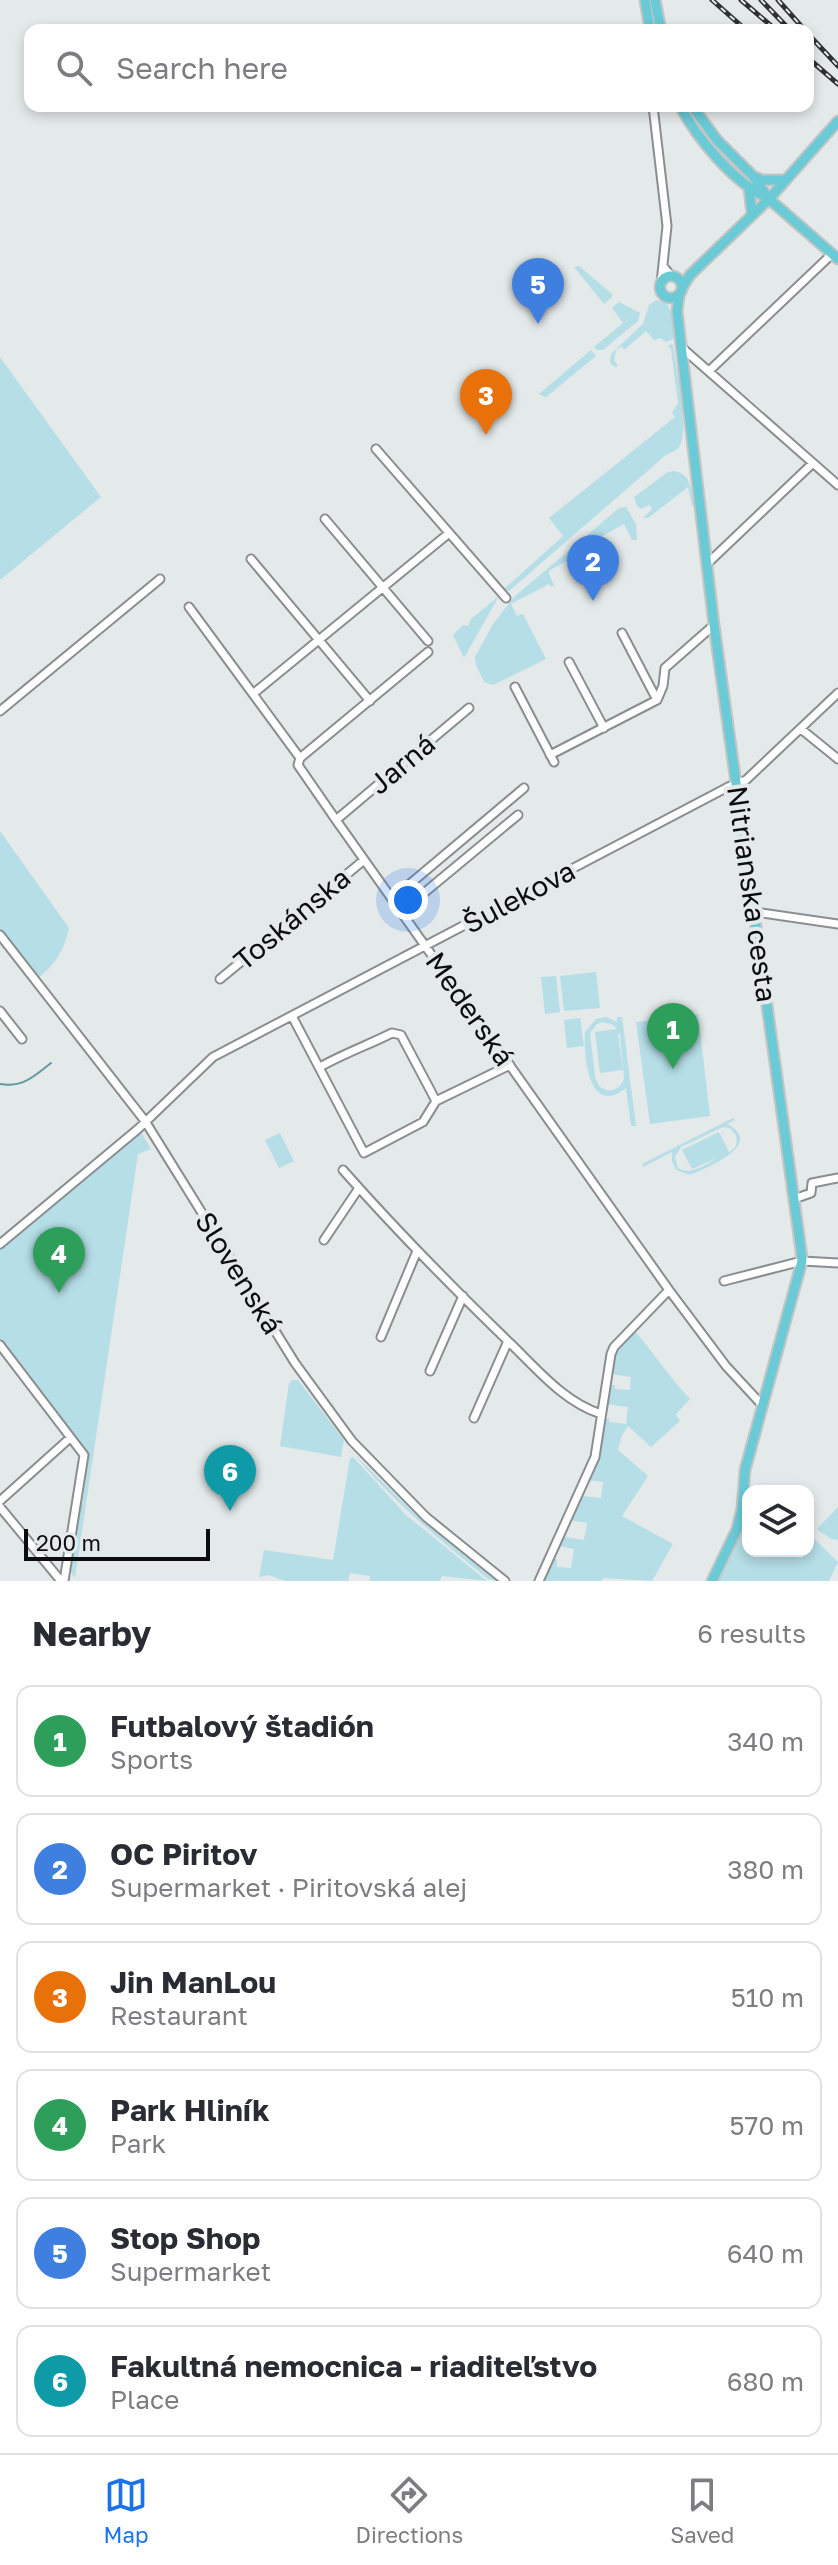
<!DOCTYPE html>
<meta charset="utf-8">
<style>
:root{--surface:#fff;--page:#f7f7f7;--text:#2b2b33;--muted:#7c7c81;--line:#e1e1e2;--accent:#1a73e8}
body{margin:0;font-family:"Golos Text",sans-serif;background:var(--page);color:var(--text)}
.controls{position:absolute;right:24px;bottom:24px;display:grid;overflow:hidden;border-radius:16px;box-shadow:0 4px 12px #0003}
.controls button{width:72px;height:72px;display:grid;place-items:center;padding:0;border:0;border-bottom:2px solid var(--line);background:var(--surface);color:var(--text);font:40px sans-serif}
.scale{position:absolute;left:24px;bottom:20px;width:186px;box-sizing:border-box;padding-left:8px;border:4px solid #0c0d0e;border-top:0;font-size:22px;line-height:28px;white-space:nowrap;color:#0c0d0e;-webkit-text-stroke:6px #e4e9ea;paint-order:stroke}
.you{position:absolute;left:408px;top:900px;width:28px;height:28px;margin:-20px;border:6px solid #fff;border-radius:50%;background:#1a73e8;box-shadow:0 0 0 12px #1a73e833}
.badge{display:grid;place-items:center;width:52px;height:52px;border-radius:50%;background:var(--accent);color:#fff;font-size:26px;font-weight:700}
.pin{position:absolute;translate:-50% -66px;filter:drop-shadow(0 2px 4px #0008)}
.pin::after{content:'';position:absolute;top:42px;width:28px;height:24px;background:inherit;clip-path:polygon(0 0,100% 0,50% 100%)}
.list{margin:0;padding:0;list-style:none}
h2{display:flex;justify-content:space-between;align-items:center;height:104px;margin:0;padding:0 32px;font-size:34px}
h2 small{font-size:26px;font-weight:400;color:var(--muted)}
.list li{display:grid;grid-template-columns:52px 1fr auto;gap:24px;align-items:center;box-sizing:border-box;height:112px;margin:0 16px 16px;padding:0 16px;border:2px solid var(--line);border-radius:16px}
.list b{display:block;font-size:30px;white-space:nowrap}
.list p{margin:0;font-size:26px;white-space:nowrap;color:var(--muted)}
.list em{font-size:26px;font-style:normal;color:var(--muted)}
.icon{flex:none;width:44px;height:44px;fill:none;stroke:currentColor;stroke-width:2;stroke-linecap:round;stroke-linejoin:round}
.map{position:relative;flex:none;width:838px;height:1581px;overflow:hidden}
.search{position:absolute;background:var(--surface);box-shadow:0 4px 12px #0003;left:24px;right:24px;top:24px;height:88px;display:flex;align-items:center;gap:20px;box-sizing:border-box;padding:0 28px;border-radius:16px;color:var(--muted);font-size:30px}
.sheet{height:872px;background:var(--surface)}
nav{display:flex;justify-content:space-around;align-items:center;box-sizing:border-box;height:112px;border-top:2px solid var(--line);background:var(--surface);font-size:22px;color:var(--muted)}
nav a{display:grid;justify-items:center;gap:4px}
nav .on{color:var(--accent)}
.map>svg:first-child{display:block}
.green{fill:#b5dee6;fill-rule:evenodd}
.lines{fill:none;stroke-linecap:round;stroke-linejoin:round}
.stream{stroke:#6299a3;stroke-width:2}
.minor-casing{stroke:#8a8e8f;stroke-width:11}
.major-casing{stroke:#c5c5c5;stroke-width:13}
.minor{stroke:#fff;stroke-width:7}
.major{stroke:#6acad6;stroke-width:9}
.rail-casing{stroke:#2f3132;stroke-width:5}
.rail{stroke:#e4e9ea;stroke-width:2;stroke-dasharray:6;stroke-linecap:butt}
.labels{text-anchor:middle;stroke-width:8;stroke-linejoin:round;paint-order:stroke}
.street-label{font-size:28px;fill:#0c0d0e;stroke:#e4e9ea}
</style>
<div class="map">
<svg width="838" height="1581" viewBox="0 0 838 1581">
<rect width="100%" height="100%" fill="#e4e9ea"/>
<path class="green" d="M579 266 612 294V297L604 304 574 267Z
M656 300 666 302 674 317 677 337 666 342 661 338 654 340 646 331 624 350 622 346 616 350 614 360 618 366 615 367 610 363 611 354 643 324 649 305Z
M619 302 640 313 638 321 603 350H597L594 347 623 323 612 308Z
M671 344 673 345C676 369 688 423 681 443 679 450 672 452 666 455L509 591 504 589 563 536 549 518 675 417 672 413 678 403 671 349 668 346Z
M591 350 596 356 546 397 539 394Z
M0 357 101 497 0 580Z
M674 471C692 474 691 490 694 505L692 506 688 487 648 518H643L652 509 649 505 641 509 637 506 634 497 668 472Z
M626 507 636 524 637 540H632L624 524 569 554 571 559 550 570 549 574 554 585 551 587 549 584 511 604 517 616 523 614 546 659 493 685 484 682 476 665 475 657 493 624 514 597 619 508Z
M499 596 464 658 453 635 463 625 468 626 471 619Z
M0 831 69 928C64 951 55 965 37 979L0 930Z
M596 972 600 1008 564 1011 560 976Z
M556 976 560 1012 545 1014 541 977Z
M698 1014 710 1116 650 1124 636 1022Z
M606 1017 617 1022V1017H622L636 1126H631L626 1088C589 1118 583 1055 585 1032L596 1019ZM603 1022 613 1025 617 1029 595 1032 600 1073 623 1070 618 1033 620 1035 624 1079C619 1091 609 1094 599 1086L595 1077 590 1033 597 1024Z
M580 1018 584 1046 567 1048 564 1020Z
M733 1118 735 1120 727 1124C766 1144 707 1168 690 1175L676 1170 672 1161V1152L643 1167 642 1164ZM723 1127 730 1128 736 1135C738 1143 736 1149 729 1152L719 1132 682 1150 692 1169 719 1157C706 1164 692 1176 678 1168L675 1157 681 1147Z
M280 1133 294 1161 279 1168 265 1140Z
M142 1134 151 1149 138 1154 75 1578 69 1570 79 1505H82L85 1483 83 1481 80 1445 0 1339V1247L134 1135Z
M634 1330C654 1353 669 1377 690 1399L676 1414 680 1421 651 1447 628 1426 622 1435 618 1450 648 1476 622 1516 673 1544 652 1581 604 1578 601 1581H541L554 1559H557V1567L571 1568 574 1549 559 1546 557 1552 555 1549 563 1533 566 1532 565 1537 584 1540 587 1523 569 1520 581 1493 584 1492 583 1496 601 1498 603 1482 587 1480 603 1421 609 1418V1422L626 1424 628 1407 606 1404 611 1385H615V1389L630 1390 631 1377 611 1374 618 1349Z
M292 1380H298L344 1440 341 1457 280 1446 289 1383Z
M354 1454 422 1521 496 1581 488 1579C440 1540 393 1502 354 1454Z
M353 1457 406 1515 487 1581 442 1576 440 1581H370V1576L350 1573 348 1581H285L269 1575 259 1577 264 1550 333 1560 350 1458Z
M748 1497V1551H808V1533L838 1562 829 1581H716L740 1532Z
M838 1507V1540L831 1539 817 1529Z"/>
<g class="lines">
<path class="stream" d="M0 1084C23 1088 34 1076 51 1063"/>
<defs>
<path id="minor" d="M653 106 667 226 661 283
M663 266 671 276
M681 347 838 485
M709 371 832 254
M376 449 506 598
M325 519 428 641
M251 559 370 701
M708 563 813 463
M189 607 300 758 298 765 336 820 669 1290 726 1366 762 1405
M622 633 657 700
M569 662 604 728
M515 687 554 762
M254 693 448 534
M0 711 160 579
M801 729 838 759
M550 755 657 700 663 686 665 668 714 625
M300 758 428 652
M336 820 469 708
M392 899 524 788
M401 912 518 815
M755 912 838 924
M0 935 145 1121 295 1363 352 1441 426 1517 505 1581
M220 979 364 860
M0 1011 22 1039
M292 1016 364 1153 423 1122 436 1101 510 1065
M320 1067C343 1054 368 1045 392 1033L401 1035 436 1101
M343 1170C396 1230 452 1287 510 1343 537 1369 564 1402 601 1414
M794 1199 811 1193 812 1183 838 1178
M324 1240 359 1188
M0 1244 138 1129 213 1057 728 787 746 780 838 693
M724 1281 802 1261 838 1263
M381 1337 417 1251
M0 1345 84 1455 64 1581
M430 1371 463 1296
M474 1418 508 1341
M0 1501 70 1438
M0 1507 61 1581
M539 1581 595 1457 611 1354 614 1347 669 1290"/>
<path id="major" d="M645 0 650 30
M655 0 661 30
M680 106C697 138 733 182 766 197
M692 106 717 140 753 176 769 199 838 259
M753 176 762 180H785
M749 188 752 214
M660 287a11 11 0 1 1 22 0a11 11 0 1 1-22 0Z
M682 288 690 275 769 199 838 121
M679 296 677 311 714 625 801 1250 802 1261 745 1470 742 1509 737 1529 712 1581"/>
</defs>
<use href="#minor" class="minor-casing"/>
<use href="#major" class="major-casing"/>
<use href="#minor" class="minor"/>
<use href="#major" class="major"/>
<defs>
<path id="rail" d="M712 0 746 30
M741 0 776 30
M761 0 790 30
M778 0 802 27
M808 34 838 66
M808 58 838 84"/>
</defs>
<use href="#rail" class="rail-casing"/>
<use href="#rail" class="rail"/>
</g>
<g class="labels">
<g class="street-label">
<text transform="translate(402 764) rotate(-40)" y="10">Jarná</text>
<text transform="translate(752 894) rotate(82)" y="10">Nitrianska cesta</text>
<text transform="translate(519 897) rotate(-28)" y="10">Šulekova</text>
<text transform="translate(292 919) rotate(-40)" y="10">Toskánska</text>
<text transform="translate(470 1009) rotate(55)" y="10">Mederská</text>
<text transform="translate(239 1273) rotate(58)" y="10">Slovenská</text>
</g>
</g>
</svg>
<div class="controls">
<button><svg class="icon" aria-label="layers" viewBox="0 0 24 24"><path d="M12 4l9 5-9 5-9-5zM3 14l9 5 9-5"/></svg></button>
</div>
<div class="scale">200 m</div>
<div class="you"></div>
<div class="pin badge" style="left:673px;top:1069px;background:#2e9e5b">1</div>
<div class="pin badge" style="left:593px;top:601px;background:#3f7fe0">2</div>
<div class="pin badge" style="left:486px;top:435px;background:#e8710a">3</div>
<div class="pin badge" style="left:59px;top:1293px;background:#2e9e5b">4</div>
<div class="pin badge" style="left:538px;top:324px;background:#3f7fe0">5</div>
<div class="pin badge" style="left:230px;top:1511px;background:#0f9aa8">6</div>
<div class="search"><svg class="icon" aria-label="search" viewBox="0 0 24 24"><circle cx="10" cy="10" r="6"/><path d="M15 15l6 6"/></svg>Search here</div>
</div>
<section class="sheet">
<h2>Nearby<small>6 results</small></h2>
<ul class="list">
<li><span class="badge" style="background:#2e9e5b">1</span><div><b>Futbalový štadión</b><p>Sports</p></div><em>340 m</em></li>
<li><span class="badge" style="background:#3f7fe0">2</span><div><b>OC Piritov</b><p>Supermarket · Piritovská alej</p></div><em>380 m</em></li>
<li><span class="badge" style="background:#e8710a">3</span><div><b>Jin ManLou</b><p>Restaurant</p></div><em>510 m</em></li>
<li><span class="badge" style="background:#2e9e5b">4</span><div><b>Park Hliník</b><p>Park</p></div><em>570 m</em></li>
<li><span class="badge" style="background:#3f7fe0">5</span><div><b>Stop Shop</b><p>Supermarket</p></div><em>640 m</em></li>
<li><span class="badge" style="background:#0f9aa8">6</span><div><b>Fakultná nemocnica - riaditeľstvo</b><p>Place</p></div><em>680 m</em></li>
</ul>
</section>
<nav>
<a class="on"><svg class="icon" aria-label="map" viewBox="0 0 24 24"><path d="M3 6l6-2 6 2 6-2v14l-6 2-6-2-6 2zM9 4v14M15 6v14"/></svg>Map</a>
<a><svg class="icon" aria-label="directions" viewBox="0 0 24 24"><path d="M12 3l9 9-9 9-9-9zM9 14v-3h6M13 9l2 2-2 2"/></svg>Directions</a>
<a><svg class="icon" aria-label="saved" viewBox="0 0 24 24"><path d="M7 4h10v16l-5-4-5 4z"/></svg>Saved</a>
</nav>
